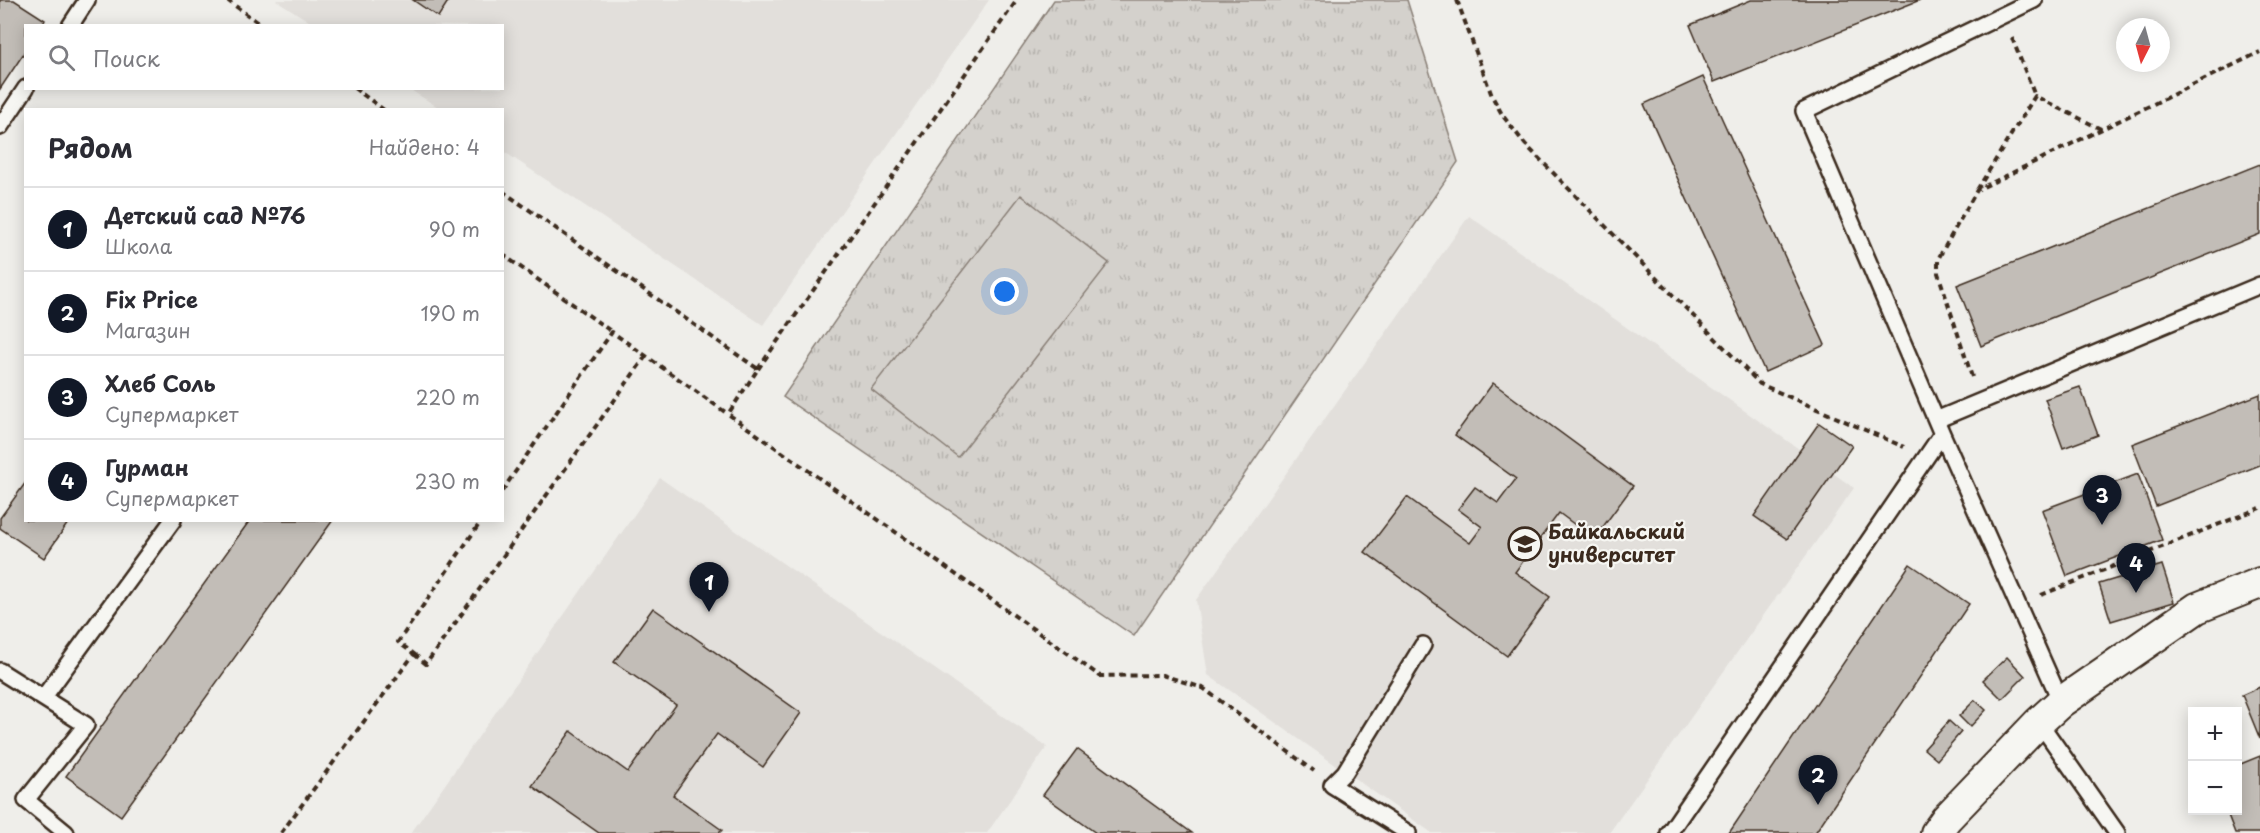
<!DOCTYPE html>
<html lang="ru">
<meta charset="utf-8">
<style>
:root{--surface:#fff;--page:#f7f7f7;--text:#2b2b33;--muted:#7c7c81;--line:#e1e1e2;--accent:#111827}
body{margin:0;font-family:"Playpen Sans",sans-serif;background:var(--page);color:var(--text)}
.controls{position:absolute;right:18px;bottom:18px;display:grid;overflow:hidden;border-radius:0px;box-shadow:0 3px 15px #0003}
.controls button{width:54px;height:54px;display:grid;place-items:center;padding:0;border:0;border-bottom:2px solid var(--line);background:var(--surface);color:var(--text);font:30px sans-serif}
.compass{position:absolute;left:2116px;top:18px;width:54px;height:54px;border-radius:50%;background:var(--surface);box-shadow:0 3px 15px #0003;rotate:186deg}
.you{position:absolute;left:1005px;top:292px;width:21px;height:21px;margin:-15px;border:4px solid #fff;border-radius:50%;background:#1a73e8;box-shadow:0 0 0 9px #1a73e833}
.badge{display:grid;place-items:center;width:39px;height:39px;border-radius:50%;background:var(--accent);color:#fff;font-size:20px;font-weight:700}
.pin{position:absolute;translate:-50% -50px;filter:drop-shadow(0 2px 3px #0008)}
.pin::after{content:'';position:absolute;top:32px;width:21px;height:18px;background:inherit;clip-path:polygon(0 0,100% 0,50% 100%)}
.list{margin:0;padding:0;list-style:none}
h2{display:flex;justify-content:space-between;align-items:center;height:78px;margin:0;padding:0 24px;font-size:26px}
h2 small{font-size:20px;font-weight:400;color:var(--muted)}
.list li{display:grid;grid-template-columns:39px 1fr auto;gap:18px;align-items:center;box-sizing:border-box;height:84px;padding:0 24px;border-top:2px solid var(--line)}
.list b{display:block;font-size:22px;white-space:nowrap}
.list p{margin:0;font-size:20px;white-space:nowrap;color:var(--muted)}
.list em{font-size:20px;font-style:normal;color:var(--muted)}
.icon{flex:none;width:33px;height:33px;fill:none;stroke:currentColor;stroke-width:2;stroke-linecap:round;stroke-linejoin:round}
.map{position:relative;flex:none;width:2260px;height:833px;overflow:hidden}
.search{position:absolute;background:var(--surface);box-shadow:0 3px 15px #0003;left:24px;top:24px;width:480px;height:66px;display:flex;align-items:center;gap:15px;box-sizing:border-box;padding:0 21px;border-radius:0px;color:var(--muted);font-size:22px}
.panel{position:absolute;background:var(--surface);box-shadow:0 3px 15px #0003;left:24px;top:108px;width:480px;height:414px;border-radius:0px}
.map>svg:first-child{display:block}
.built{fill:#e2dfdb}
.park{fill:url(#park-tufts);stroke:#887e75;stroke-width:1.5}
.pitch{fill:#d4d1cc;stroke:#887e75;stroke-width:1.5}
.building{fill:#c2bdb7;stroke:#3b2a1e;stroke-width:1.5}
.lines{fill:none;stroke-linecap:round;stroke-linejoin:round}
.service-casing{stroke:#3b2a1e;stroke-width:20}
.minor-casing{stroke:#3b2a1e;stroke-width:34}
.path{stroke:#3b2a1e;stroke-width:4;stroke-dasharray:6 4.5;stroke-linecap:butt}
.service{stroke:#f6f6f2;stroke-width:15}
.minor{stroke:#f6f6f2;stroke-width:30}
.labels{text-anchor:middle;stroke-width:4.5;stroke-linejoin:round;paint-order:stroke}
.poi-label{font-size:20px;font-weight:bold;fill:#3b2a1e;stroke:#f6f6f2;text-anchor:start}
</style>
<div class="map">
<svg width="2260" height="833" viewBox="0 0 2260 833">
<defs>
<pattern id="park-tufts" width="24" height="20" patternUnits="userSpaceOnUse" patternTransform="scale(1.5)"><rect width="24" height="20" fill="#d4d1cc"/><path d="M3 7l-1-3M5 7V3M7 7l1-3M15 17l-1-3M17 17v-4M19 17l1-3" fill="none" stroke="#b7b4af"/></pattern>
</defs>
<rect width="100%" height="100%" fill="#efeeea"/>
<filter id="ink" filterUnits="userSpaceOnUse"><feTurbulence type="fractalNoise" baseFrequency=".0167" numOctaves="2"/><feDisplacementMap in="SourceGraphic" scale="12" xChannelSelector="R" yChannelSelector="G"/><feConvolveMatrix kernelMatrix="1 2 1 2 8 2 1 2 1" color-interpolation-filters="sRGB"/></filter>
<g filter="url(#ink)">
<path class="built" d="M276 0H989L763 325 503 151 502 110 441 109 409 89 502 88V26L315 25Z
M1469 216 1854 488 1609 833H1432L1208 675 1196 600Z
M660 478 1047 747 987 833H411Z"/>
<path class="park" d="M1054 0H1407L1458 162 1134 636 783 397Z"/>
<path class="pitch" d="M1021 195 1109 263 958 457 871 389Z"/>
<path class="building" d="M0 0H14L45 20 42 26H26V50L0 89Z
M413 0H449L438 17Z
M1751 0H1920L1714 82 1690 25Z
M1703 77 1825 345 1765 372 1644 104Z
M2260 164V234L1981 346 1957 285Z
M1493 383 1633 486 1594 539 1559 513 1515 572 1550 597 1507 656 1365 552 1407 497 1470 543 1482 527 1458 509 1475 487 1498 503 1516 479 1455 435Z
M2080 387 2098 435 2063 448 2045 399Z
M2260 394V465L2156 506 2132 444Z
M1819 423 1852 446 1787 539 1754 516Z
M2138 474 2162 540 2067 576 2042 510Z
M26 482V520H70L44 558 0 528V518Z
M250 520H333L121 816 66 776Z
M1910 564 1969 604 1815 833H1729Z
M2162 565 2174 602 2111 621 2099 584Z
M653 608 801 713 763 767 717 734 673 795 722 830 719 833H599L532 786 571 731 628 772 676 705 614 662Z
M2007 657 2025 676 2002 699 1983 680Z
M2260 687V739L2242 695Z
M1975 700 1986 710 1970 727 1959 716Z
M1949 721 1961 732 1937 760 1924 749Z
M1077 749 1192 833H1096L1043 795Z
M2260 756V833H2235L2226 810H2238V765Z"/>
<g class="lines">
<defs>
<path id="service" d="M2034 0 1804 111 1942 434 2061 702
M70 26 87 0
M0 127 26 88
M1936 420 2260 285
M0 671 86 725 26 800 66 833
M43 698 173 520
M2039 722 2117 833
M1408 833 1332 785 1345 772 1423 645
M1669 833 1942 434"/>
<path id="minor" d="M1936 833 1946 819 2039 722 2061 702 2197 608 2260 583"/>
</defs>
<use href="#service" class="service-casing"/>
<use href="#minor" class="minor-casing"/>
<path class="path" d="M227 0 263 26
M1457 0 1492 96 1503 116 1525 144 1760 384 1904 447
M2012 38 2035 96
M354 88 384 110
M1977 190 2035 96 2101 129
M502 191 758 369 728 414 1100 676 1162 675 1203 688 1314 771
M502 254 612 332
M758 369 1017 0
M1972 377 1938 273V259L1977 190 2260 52
M502 491 612 332 728 414
M2041 595 2260 508
M414 654 426 664 646 356
M281 833 414 654 398 642 482 520"/>
<use href="#service" class="service"/>
<use href="#minor" class="minor"/>
</g>
</g>
<defs>
<symbol id="university-ring" viewBox="-11 -11 22 22"><circle r="9.5" fill="#f6f6f2" stroke="#3b2a1e" stroke-width="1.5"/><path d="M0-5L7-2L0 1L-7-2ZM-4 1L0 2.5L4 1V4Q0 6-4 4Z" fill="#3b2a1e"/></symbol>
</defs>
<g fill-rule="evenodd">
<use href="#university-ring" x="1506" y="525" width="38" height="38"/>
</g>
<g class="labels">
<g class="poi-label">
<text x="1548" y="539">Байкальский<tspan x="1548" dy="23">университет</tspan></text>
</g>
</g>
</svg>
<div class="controls">
<button>+</button>
<button>−</button>
</div>
<svg class="compass" viewBox="-18 -18 36 36"><path d="M0-13l5 13h-10z" fill="#e53935"/><path d="M0 13l5-13h-10z" fill="#7c7c81"/></svg>
<div class="you"></div>
<div class="pin badge" style="left:709px;top:612px">1</div>
<div class="pin badge" style="left:1818px;top:805px">2</div>
<div class="pin badge" style="left:2102px;top:525px">3</div>
<div class="pin badge" style="left:2136px;top:593px">4</div>
<div class="search"><svg class="icon" aria-label="search" viewBox="0 0 24 24"><circle cx="10" cy="10" r="6"/><path d="M15 15l6 6"/></svg>Поиск</div>
<section class="panel">
<h2>Рядом<small>Найдено: 4</small></h2>
<ul class="list">
<li><span class="badge">1</span><div><b>Детский сад №76</b><p>Школа</p></div><em>90 m</em></li>
<li><span class="badge">2</span><div><b>Fix Price</b><p>Магазин</p></div><em>190 m</em></li>
<li><span class="badge">3</span><div><b>Хлеб Соль</b><p>Супермаркет</p></div><em>220 m</em></li>
<li><span class="badge">4</span><div><b>Гурман</b><p>Супермаркет</p></div><em>230 m</em></li>
</ul>
</section>
</div>
